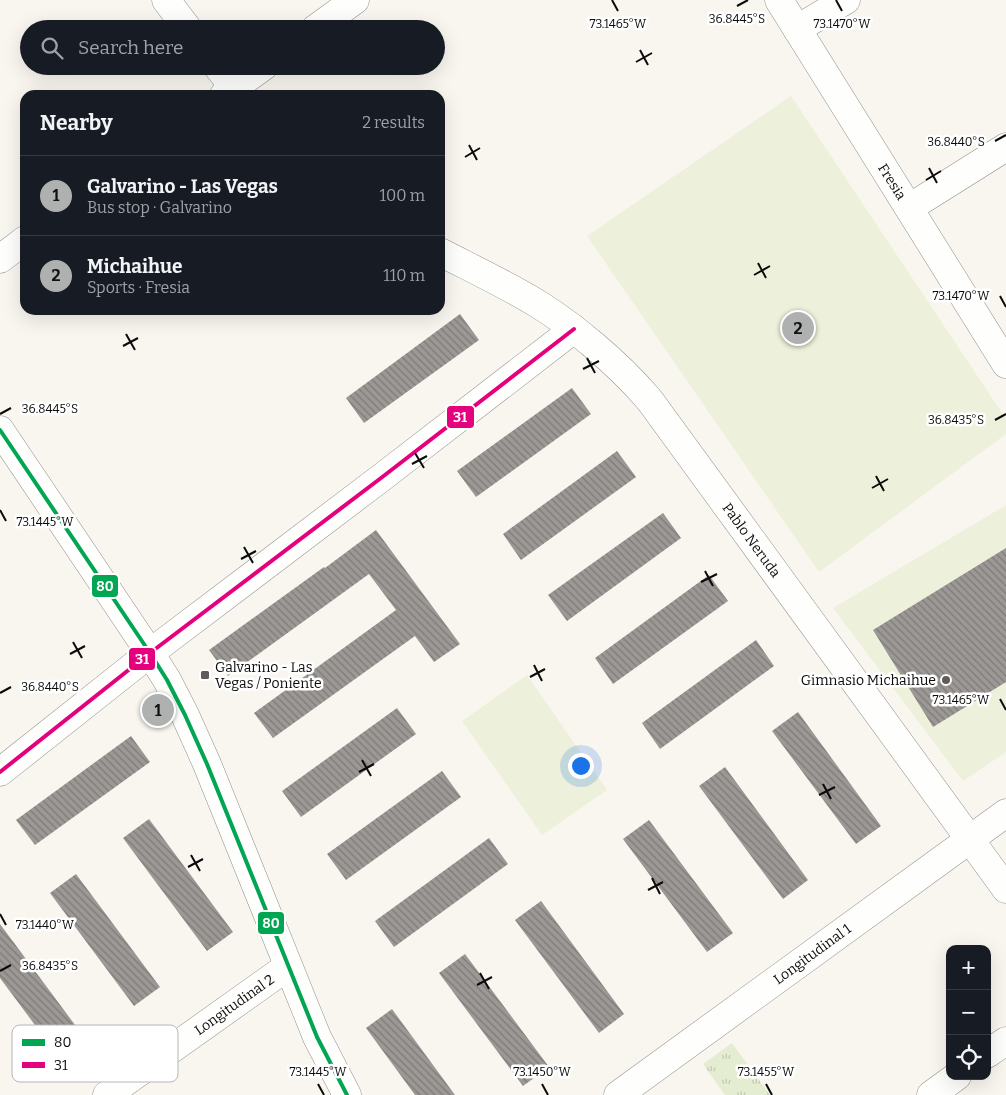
<!DOCTYPE html>
<meta charset="utf-8">
<style>
:root{--surface:#171b24;--page:#242831;--text:#f1f3f6;--muted:#9ea1a6;--line:#363941;--accent:#afb0b0}
body{margin:0;font-family:Bitter,serif;background:var(--page);color:var(--text)}
.controls{position:absolute;right:15px;bottom:15px;display:grid;overflow:hidden;border-radius:10px;box-shadow:0 5px 20px #0002}
.controls button{width:45px;height:45px;display:grid;place-items:center;padding:0;border:0;border-bottom:1px solid var(--line);background:var(--surface);color:var(--text);font:25px sans-serif}
.you{position:absolute;left:580px;top:765px;width:18px;height:18px;margin:-12px;border:4px solid #fff;border-radius:50%;background:#1a73e8;box-shadow:0 0 0 8px #1a73e833}
.badge{display:grid;place-items:center;width:32px;height:32px;border-radius:50%;background:var(--accent);color:#111;font-size:16px;font-weight:700}
.pin{position:absolute;translate:-50% -50%;border:2px solid #fff;box-shadow:0 1px 5px #0006}
.list{margin:0;padding:0;list-style:none}
h2{display:flex;justify-content:space-between;align-items:center;height:65px;margin:0;padding:0 20px;font-size:21px}
h2 small{font-size:16px;font-weight:400;color:var(--muted)}
.list li{display:grid;grid-template-columns:32px 1fr auto;gap:15px;align-items:center;box-sizing:border-box;height:80px;padding:0 20px;border-top:1px solid var(--line)}
.list b{display:block;font-size:19px;white-space:nowrap}
.list p{margin:0;font-size:16px;white-space:nowrap;color:var(--muted)}
.list em{font-size:16px;font-style:normal;color:var(--muted)}
.icon{flex:none;width:28px;height:28px;fill:none;stroke:currentColor;stroke-width:2;stroke-linecap:round;stroke-linejoin:round}
.map{position:relative;flex:none;width:1006px;height:1095px;overflow:hidden}
.search{position:absolute;background:var(--surface);box-shadow:0 5px 20px #0002;left:20px;top:20px;width:425px;height:55px;display:flex;align-items:center;gap:12px;box-sizing:border-box;padding:0 18px;border-radius:28px;color:var(--muted);font-size:19px}
.panel{position:absolute;background:var(--surface);box-shadow:0 5px 20px #0002;left:20px;top:90px;width:425px;height:225px;border-radius:15px}
.map>svg:first-child{display:block}
.grass{fill:url(#grass-tufts)}
.pitch{fill:#edf0da}
.building{fill:url(#building-back-hatch)}
.lines{fill:none;stroke-linecap:round;stroke-linejoin:round}
.minor-casing{stroke:#92918e;stroke-width:29}
.minor{stroke:#fefefd;stroke-width:28}
.bus-1-casing{stroke:#fff;stroke-width:8}
.bus-2-casing{stroke:#fff;stroke-width:8}
.bus-1{stroke:#00a651;stroke-width:4}
.bus-2{stroke:#e5007d;stroke-width:4}
.ticks{fill:none;stroke:#0b0b0b;stroke-width:2}
.poi-dot{fill:#5e5d5b;stroke:#fff;stroke-width:2}
.labels{text-anchor:middle;stroke-width:5;stroke-linejoin:round;paint-order:stroke}
.street-label{font-size:14px;fill:#0b0b0b;stroke:#fff}
.poi-label{font-size:14px;fill:#0b0b0b;stroke:#fff;text-anchor:start}
.key{fill:#fff;stroke:#b6b6b6;stroke-width:1}
.key-label{font-size:14px;fill:#0b0b0b}
.ticks-label{font-size:12px;text-anchor:middle;fill:#0b0b0b;stroke:#fff;stroke-width:5;stroke-linejoin:round;paint-order:stroke}
.line-badge{stroke:#fff;stroke-width:2}
.badge-label{font-size:14px;text-anchor:middle;font-weight:bold;fill:#fff}
</style>
<div class="map">
<svg width="1006" height="1095" viewBox="0 0 1006 1095">
<defs>
<pattern id="grass-tufts" width="24" height="20" patternUnits="userSpaceOnUse" patternTransform="scale(1.25)"><rect width="24" height="20" fill="#e4ecd1"/><path d="M3 7l-1-3M5 7V3M7 7l1-3M15 17l-1-3M17 17v-4M19 17l1-3" fill="none" stroke="#c2c9b2"/></pattern>
<pattern id="building-back-hatch" width="6" height="6" patternUnits="userSpaceOnUse" patternTransform="scale(1.25)"><rect width="6" height="6" fill="#9c9895"/><path d="M-1 5l2 2M0 0l6 6M5-1l2 2" fill="none" stroke="#7d7a78"/></pattern>
</defs>
<rect width="100%" height="100%" fill="#f9f6ef"/>
<path class="grass" d="M732 1043 770 1095H725L703 1064Z"/>
<path class="pitch" d="M791 96 1006 419V434L819 572 587 236Z
M1006 505V752L963 781 833 608Z
M527 675 607 790 542 835 462 721Z"/>
<path class="building" d="M460 314 479 340 364 423 346 398Z
M572 388 591 414 476 497 457 471Z
M617 451 636 477 521 560 503 534Z
M663 513 681 538 567 621 548 595Z
M376 530 460 644 434 662 415 636 273 738 254 713 396 610 369 574 228 676 209 650 324 567 325 568Z
M1006 548V682L933 727 873 630Z
M709 575 728 601 613 684 595 658Z
M756 640 774 666 660 749 642 723Z
M397 708 416 734 301 817 282 791Z
M798 712 881 826 856 844 772 731Z
M131 736 150 762 35 845 16 820Z
M725 767 808 880 783 899 699 786Z
M442 771 461 797 346 880 327 854Z
M149 819 233 932 207 951 123 838Z
M649 820 733 933 707 952 623 839Z
M489 838 508 864 394 947 375 921Z
M76 874 160 987 134 1006 50 893Z
M541 901 624 1014 599 1033 515 920Z
M0 924 84 1037 58 1056 0 978Z
M465 954 549 1067 523 1086 439 973Z
M392 1009 455 1095H415L366 1028Z"/>
<g class="lines">
<defs>
<g id="minor">
<path d="M166 0 188 29"/>
<path id="s1" d="M779 0 1006 364"/>
<path d="M315 29 355 0"/>
<path d="M797 29 846 0"/>
<path d="M217 66 240 95"/>
<path d="M224 95 264 66"/>
<path d="M909 208 1006 147"/>
<path id="s2" d="M440 252C473 269 507 285 538 304 575 327 618 364 646 396 654 405 660 415 667 424L1006 889"/>
<path d="M0 259 25 240"/>
<path d="M0 430 150 653 167 680 185 715 207 764 317 1037 347 1095"/>
<path d="M0 772 150 653 381 478 574 329"/>
<path d="M987 1054 1006 1041"/>
<path id="s3" d="M107 1095 287 967"/>
<path id="s4" d="M618 1095 1006 813"/>
<path d="M931 1095 957 1076"/>
</g>
</defs>
<use href="#minor" class="minor-casing"/>
<use href="#minor" class="minor"/>
<defs>
<path id="bus-1" d="M0 430 150 653 167 680 185 715 207 764 317 1037 347 1095"/>
<path id="bus-2" d="M0 772 150 653 381 478 574 329"/>
</defs>
<use href="#bus-1" class="bus-1-casing"/>
<use href="#bus-2" class="bus-2-casing"/>
<use href="#bus-1" class="bus-1"/>
<use href="#bus-2" class="bus-2"/>
</g>
<path class="ticks" d="M612 0 618 11M836 0 842 11M737 6 748 0M640 50 648 65M636 62 652 53M995 141 1006 135M469 145 477 160M465 157 480 148M929 168 937 183M926 180 941 171M758 263 766 278M754 275 770 266M1000 296 1006 307M126 334 135 350M123 346 138 338M587 358 595 373M583 369 599 361M0 414 11 408M995 420 1006 414M415 453 424 468M412 464 427 456M876 476 884 491M872 488 888 479M0 510 6 521M244 547 253 563M241 559 256 551M705 571 713 586M701 582 717 574M73 642 82 658M70 654 85 646M534 665 542 681M530 677 545 669M0 693 11 687M1000 699 1006 710M362 760 371 776M359 772 374 764M823 784 831 799M819 795 835 787M191 855 200 871M188 867 203 859M652 878 660 894M648 890 663 882M0 914 6 925M0 971 11 965M480 973 489 989M477 985 492 977M318 1084 324 1095M542 1084 548 1095M766 1084 772 1095"/>
<g class="poi-dot">
<rect x="200" y="670" width="10" height="10" rx="2.5"/>
<circle cx="946" cy="680" r="5"/>
</g>
<g class="labels">
<g class="street-label">
<text dy="5" stroke="none"><textPath href="#s1" startOffset="214">Fresia</textPath></text>
<text dy="5" stroke="none"><textPath href="#s2" startOffset="432">Pablo Neruda</textPath></text>
<text dy="5" stroke="none"><textPath href="#s4" startOffset="240">Longitudinal 1</textPath></text>
<text dy="5" stroke="none"><textPath href="#s3" startOffset="156">Longitudinal 2</textPath></text>
</g>
<g class="poi-label">
<text x="215" y="672">Galvarino - Las<tspan x="215" dy="16">Vegas / Poniente</tspan></text>
<text x="936" y="685" text-anchor="end">Gimnasio Michaihue</text>
</g>
</g>
<rect x="12" y="1025" width="166" height="57" rx="8" class="key"/>
<rect x="22" y="1039" width="23" height="7" fill="#00a651"/>
<rect x="22" y="1062" width="23" height="6" fill="#e5007d"/>
<g class="key-label">
<text x="54" y="1047">80</text>
<text x="54" y="1070">31</text>
</g>
<g class="ticks-label">
<text x="737" y="23">36.8445°S</text>
<text x="618" y="28">73.1465°W</text>
<text x="842" y="28">73.1470°W</text>
<text x="956" y="146">36.8440°S</text>
<text x="961" y="300">73.1470°W</text>
<text x="50" y="413">36.8445°S</text>
<text x="956" y="424">36.8435°S</text>
<text x="45" y="526">73.1445°W</text>
<text x="50" y="691">36.8440°S</text>
<text x="961" y="704">73.1465°W</text>
<text x="45" y="929">73.1440°W</text>
<text x="50" y="970">36.8435°S</text>
<text x="318" y="1076">73.1445°W</text>
<text x="542" y="1076">73.1450°W</text>
<text x="766" y="1076">73.1455°W</text>
</g>
<g class="line-badge">
<rect x="446" y="405" width="29" height="24" rx="5" fill="#e5007d"/>
<rect x="91" y="574" width="28" height="24" rx="5" fill="#00a651"/>
<rect x="128" y="647" width="28" height="24" rx="5" fill="#e5007d"/>
<rect x="257" y="911" width="28" height="24" rx="5" fill="#00a651"/>
</g>
<g class="badge-label">
<text x="460" y="422">31</text>
<text x="105" y="591">80</text>
<text x="142" y="664">31</text>
<text x="271" y="928">80</text>
</g>
</svg>
<div class="controls">
<button>+</button>
<button>−</button>
<button><svg class="icon" aria-label="locate" viewBox="0 0 24 24"><circle cx="12" cy="12" r="6"/><path d="M12 2v4M12 18v4M2 12h4M18 12h4"/></svg></button>
</div>
<div class="you"></div>
<div class="pin badge" style="left:158px;top:710px">1</div>
<div class="pin badge" style="left:798px;top:328px">2</div>
<div class="search"><svg class="icon" aria-label="search" viewBox="0 0 24 24"><circle cx="10" cy="10" r="6"/><path d="M15 15l6 6"/></svg>Search here</div>
<section class="panel">
<h2>Nearby<small>2 results</small></h2>
<ul class="list">
<li><span class="badge">1</span><div><b>Galvarino - Las Vegas</b><p>Bus stop · Galvarino</p></div><em>100 m</em></li>
<li><span class="badge">2</span><div><b>Michaihue</b><p>Sports · Fresia</p></div><em>110 m</em></li>
</ul>
</section>
</div>
